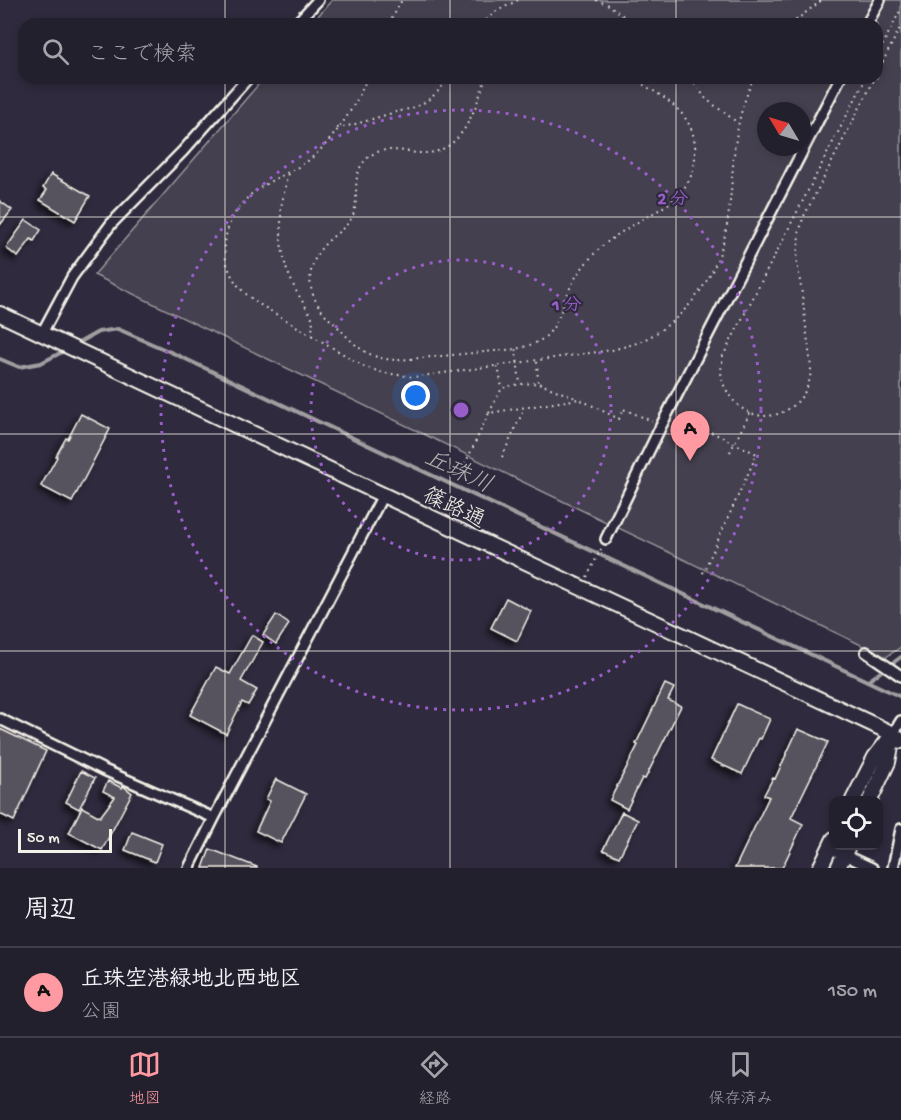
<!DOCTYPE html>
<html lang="ja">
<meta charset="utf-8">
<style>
:root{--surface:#23202e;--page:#2f2d3a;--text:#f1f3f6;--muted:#a3a3aa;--line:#403e4a;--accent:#ff9aa2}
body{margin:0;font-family:"Gochi Hand","Klee One",sans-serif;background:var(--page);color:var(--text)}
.controls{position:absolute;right:18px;bottom:18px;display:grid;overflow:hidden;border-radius:12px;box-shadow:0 3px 9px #0003}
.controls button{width:54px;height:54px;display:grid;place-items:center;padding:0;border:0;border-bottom:2px solid var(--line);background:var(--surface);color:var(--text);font:30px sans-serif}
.compass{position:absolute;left:757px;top:102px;width:54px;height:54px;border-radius:50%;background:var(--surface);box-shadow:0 3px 9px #0003;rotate:308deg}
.scale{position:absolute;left:18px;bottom:15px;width:94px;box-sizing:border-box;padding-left:6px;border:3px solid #f4f1e8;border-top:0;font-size:16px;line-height:21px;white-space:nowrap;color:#f4f1e8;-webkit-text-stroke:4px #2f2a3d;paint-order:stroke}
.you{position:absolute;left:416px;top:396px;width:21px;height:21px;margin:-15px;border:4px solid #fff;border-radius:50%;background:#1a73e8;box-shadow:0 0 0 9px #1a73e833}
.badge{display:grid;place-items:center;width:39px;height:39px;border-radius:50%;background:var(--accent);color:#111;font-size:20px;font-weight:700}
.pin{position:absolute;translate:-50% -50px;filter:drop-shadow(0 2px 3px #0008)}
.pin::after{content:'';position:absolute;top:32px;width:21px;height:18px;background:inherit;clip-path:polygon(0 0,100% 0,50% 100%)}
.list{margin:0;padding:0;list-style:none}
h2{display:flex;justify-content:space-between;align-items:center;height:78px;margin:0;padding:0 24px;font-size:26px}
h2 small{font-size:20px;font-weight:400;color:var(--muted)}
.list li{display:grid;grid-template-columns:39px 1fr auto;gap:18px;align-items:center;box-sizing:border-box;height:90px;padding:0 24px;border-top:2px solid var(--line)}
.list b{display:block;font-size:22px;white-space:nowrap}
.list p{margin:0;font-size:20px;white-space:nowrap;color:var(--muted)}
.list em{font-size:20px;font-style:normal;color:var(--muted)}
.icon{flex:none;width:33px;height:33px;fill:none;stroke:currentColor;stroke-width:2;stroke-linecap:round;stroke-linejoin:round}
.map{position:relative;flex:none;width:901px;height:868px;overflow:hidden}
.search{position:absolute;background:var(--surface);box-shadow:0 3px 9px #0003;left:18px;right:18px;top:18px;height:66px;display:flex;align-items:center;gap:15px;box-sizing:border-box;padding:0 21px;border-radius:18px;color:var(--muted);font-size:22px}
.sheet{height:168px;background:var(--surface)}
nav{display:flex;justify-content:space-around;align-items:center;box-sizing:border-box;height:84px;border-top:2px solid var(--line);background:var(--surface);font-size:16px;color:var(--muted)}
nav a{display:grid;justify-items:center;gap:3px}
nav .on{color:var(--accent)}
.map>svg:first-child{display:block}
.green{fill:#454050;stroke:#9c989c;stroke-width:1.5;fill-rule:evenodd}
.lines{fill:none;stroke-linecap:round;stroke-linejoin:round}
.stream{stroke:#a19ea0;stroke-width:4}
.building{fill:#56525f;stroke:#f4f1e8;stroke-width:1.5;filter:url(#shadow)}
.street-casing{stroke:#f4f1e8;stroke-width:14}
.secondary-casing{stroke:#f4f1e8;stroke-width:18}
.path{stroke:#f4f1e8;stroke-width:2;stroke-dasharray:1.5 4.5;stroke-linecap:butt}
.street{stroke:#2f2a3d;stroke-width:9}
.secondary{stroke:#2f2a3d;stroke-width:14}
.grid{fill:none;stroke:#f4f1e8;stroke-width:1.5;stroke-opacity:0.55}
.ring{fill:none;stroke:#995dc9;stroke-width:3;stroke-dasharray:3 6}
.labels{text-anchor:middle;stroke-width:4.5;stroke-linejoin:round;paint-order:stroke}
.street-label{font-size:22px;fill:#f4f1e8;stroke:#2f2a3d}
.water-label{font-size:24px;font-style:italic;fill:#b6b2b2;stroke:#2f2a3d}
.centre{fill:#995dc9;stroke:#2f2a3d;stroke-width:3}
.ring-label{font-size:18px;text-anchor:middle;font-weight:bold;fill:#995dc9;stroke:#2f2a3d;stroke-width:4.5;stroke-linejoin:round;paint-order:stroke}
</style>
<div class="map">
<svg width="901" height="868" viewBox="0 0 901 868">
<defs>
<filter id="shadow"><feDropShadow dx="-4" dy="4" stdDeviation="3" flood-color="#0009"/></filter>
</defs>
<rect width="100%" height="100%" fill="#2f2a3d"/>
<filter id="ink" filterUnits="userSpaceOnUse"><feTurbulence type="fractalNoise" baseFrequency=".0167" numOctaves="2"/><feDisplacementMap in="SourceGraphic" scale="12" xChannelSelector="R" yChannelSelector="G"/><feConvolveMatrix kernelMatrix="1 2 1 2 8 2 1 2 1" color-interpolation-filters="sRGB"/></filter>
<g filter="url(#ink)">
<path class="green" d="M332 0H901V647L886 657 94 275 264 78H877V24H311ZM766 111H802V147H766Z"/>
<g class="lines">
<path class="stream" d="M75 345 98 332 118 329 175 354 901 697
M0 359 19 367 41 363 66 350
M868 681 901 657"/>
</g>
<path class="building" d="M51 174 90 196 75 221 40 200 47 190 43 188Z
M0 201 12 210 0 225Z
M26 220 41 230 34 241 31 239 18 257 6 248Z
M81 414 110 429 72 502 41 486 57 457 56 456 66 438 68 439Z
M506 598 531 611 517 641 491 628Z
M276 615 289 624 276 644 263 635Z
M252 635 263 642 241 681 257 690 248 705 242 702 226 734 190 715 216 667 230 674Z
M665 684 674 688 668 700 681 706 645 779 642 778 627 809 610 800 638 745 636 744Z
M737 704 770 719 761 739 759 738 742 774 711 760Z
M0 729 46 751 14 821 0 814Z
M798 729 828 742 791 818 803 824 782 868H735L769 797 764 795 773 778 775 779Z
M81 771 95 778 79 809 66 802Z
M276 779 306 794 281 843 256 831 270 801 266 799Z
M108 781 122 788 123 786 132 793 102 850 69 833 82 807 100 817 115 797 103 791Z
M622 812 638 820 619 857 603 850Z
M132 832 162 844 155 862 125 850Z
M210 849 257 867V868H203Z"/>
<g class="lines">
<defs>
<path id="street" d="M296 24 318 0
M867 24 880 0
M42 333 72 277 111 224 183 151 248 78
M606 539 661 426 840 78
M866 652 901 676
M0 719 104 770 214 818
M893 734 901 721
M829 848 872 868
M189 868 214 818 383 495
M893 868 901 829"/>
<path id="secondary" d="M0 314 383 495 870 723 893 734 901 741
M853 800 875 757 893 734
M870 800 888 762 893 736
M820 868 834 839
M838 868 848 846"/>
</defs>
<use href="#street" class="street-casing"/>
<use href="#secondary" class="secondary-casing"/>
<path class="path" d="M596 0 609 5 634 24
M389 24 402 0
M482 24 495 12 518 0
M531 24H546
M791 24 822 0
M877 56 901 9
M877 73 901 26
M367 78C356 106 333 141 309 160 294 171 276 177 261 187 230 207 214 245 233 278 239 289 249 297 259 304L365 367 384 373 414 377 612 350C619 348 627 346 634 344 679 327 715 282 725 235 733 198 731 159 739 122 742 107 748 92 753 78
M486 78C474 110 463 156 419 153 415 153 410 152 406 151 393 150 381 148 370 156 348 173 361 195 353 215 348 227 336 233 328 241 311 257 304 282 317 303 322 312 330 320 338 327 357 348 370 360 399 360L516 349C526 346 537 344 545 337 560 324 563 301 572 284 577 274 585 264 593 255 611 236 635 224 657 211 663 207 670 203 675 198 687 187 694 174 695 158 699 114 665 98 632 78
M691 78 706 99 738 123
M866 78 723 356C722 364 720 372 722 379 723 385 727 391 730 396 757 435 811 412 811 367L802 294 797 262 799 234 803 218 875 78
M337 128C356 125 371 119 389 114 398 111 408 110 417 106 430 101 441 89 449 78
M288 174 281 207V243L286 268 295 289 313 319 312 334
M516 349 520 384
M537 362 538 383
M498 366 502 388
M489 413 502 388 520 384 538 383 578 399
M671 430 685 438 692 423 757 454 702 575
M730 452 750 413
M502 457 521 416 523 409
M465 464 489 413 579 399 619 419 623 409 652 421
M587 577 602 547"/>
<use href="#street" class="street"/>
<use href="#secondary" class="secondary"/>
</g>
</g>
<path class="grid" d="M225 0V24M450 0V24M676 0V24M225 78V868M450 78V868M676 78V868M0 217H901M0 434H901M0 651H901"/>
<g class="ring">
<circle cx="461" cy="410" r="150"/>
<circle cx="461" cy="410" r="300"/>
</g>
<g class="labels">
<g class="street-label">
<text transform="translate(455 506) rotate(25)" y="8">篠路通</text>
</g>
<g class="water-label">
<text transform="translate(459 470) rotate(25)" y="8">丘珠川</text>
</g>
</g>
<circle cx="461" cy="410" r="9" class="centre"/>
<g class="ring-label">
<text x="673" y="204">2 分</text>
<text x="567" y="310">1 分</text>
</g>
</svg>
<div class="controls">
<button><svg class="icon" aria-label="locate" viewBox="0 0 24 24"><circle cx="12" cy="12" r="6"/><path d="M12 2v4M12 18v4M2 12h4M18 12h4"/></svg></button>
</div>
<svg class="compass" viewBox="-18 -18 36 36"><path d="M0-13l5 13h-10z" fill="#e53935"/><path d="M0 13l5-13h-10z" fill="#a3a3aa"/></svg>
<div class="scale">50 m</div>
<div class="you"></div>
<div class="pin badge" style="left:690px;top:461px">A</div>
<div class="search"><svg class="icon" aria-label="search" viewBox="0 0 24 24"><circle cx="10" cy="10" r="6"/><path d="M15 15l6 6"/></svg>ここで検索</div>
</div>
<section class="sheet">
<h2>周辺<small></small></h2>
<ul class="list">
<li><span class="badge">A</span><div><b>丘珠空港緑地北西地区</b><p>公園</p></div><em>150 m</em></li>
</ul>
</section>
<nav>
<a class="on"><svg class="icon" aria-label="map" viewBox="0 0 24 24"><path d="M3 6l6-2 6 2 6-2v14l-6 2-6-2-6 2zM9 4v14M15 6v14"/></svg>地図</a>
<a><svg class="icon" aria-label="directions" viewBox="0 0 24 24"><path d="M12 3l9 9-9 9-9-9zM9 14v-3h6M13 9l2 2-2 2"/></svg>経路</a>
<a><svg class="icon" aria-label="saved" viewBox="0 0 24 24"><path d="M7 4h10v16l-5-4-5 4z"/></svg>保存済み</a>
</nav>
